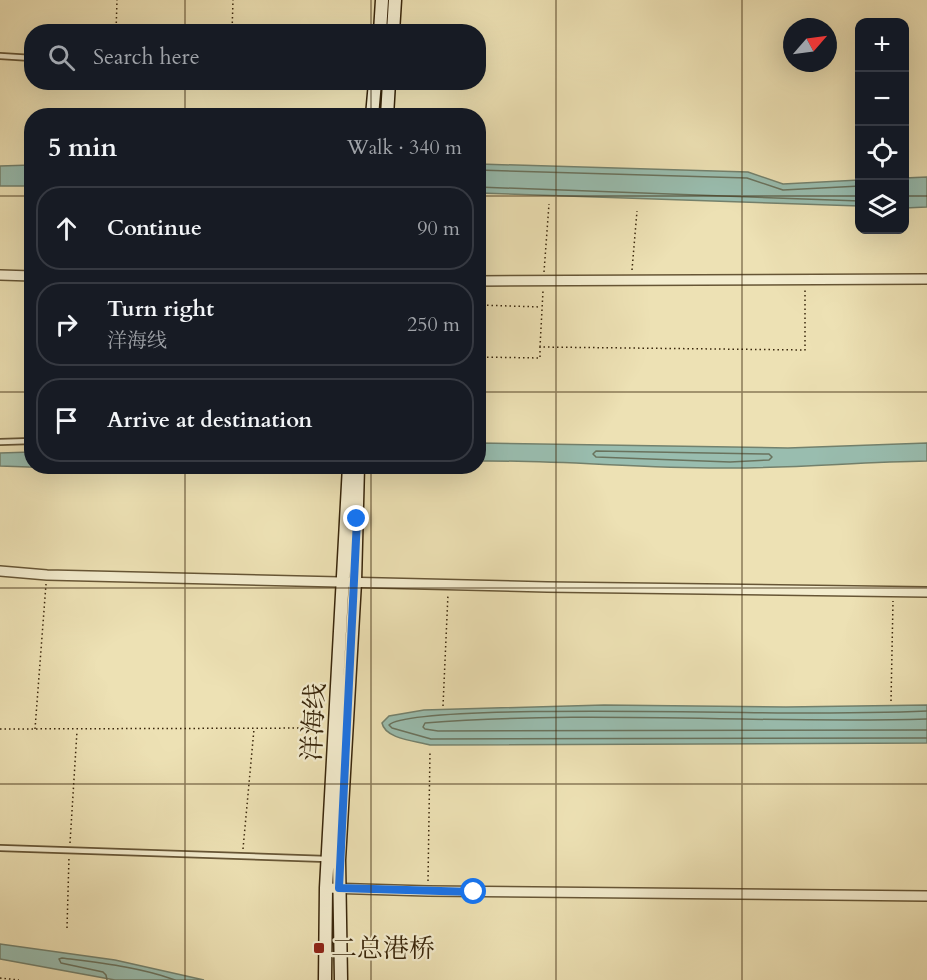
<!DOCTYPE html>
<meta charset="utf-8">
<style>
:root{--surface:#171b24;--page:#20242c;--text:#f1f3f6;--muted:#9ea1a6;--line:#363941}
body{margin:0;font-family:Cardo,"Noto Serif SC",serif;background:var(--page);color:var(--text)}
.controls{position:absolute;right:18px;top:18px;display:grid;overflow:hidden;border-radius:12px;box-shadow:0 6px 24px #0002}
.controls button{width:54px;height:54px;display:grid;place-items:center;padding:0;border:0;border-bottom:2px solid var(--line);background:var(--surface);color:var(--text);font:30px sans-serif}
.compass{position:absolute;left:783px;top:18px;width:54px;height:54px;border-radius:50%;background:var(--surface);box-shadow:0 6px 24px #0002;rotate:62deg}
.stop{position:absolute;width:18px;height:18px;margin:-14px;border:4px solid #1a73e8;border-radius:50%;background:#fff}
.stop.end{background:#1a73e8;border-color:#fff;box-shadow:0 2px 6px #0008}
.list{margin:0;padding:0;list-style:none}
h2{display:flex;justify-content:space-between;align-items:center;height:78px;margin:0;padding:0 24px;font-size:26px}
h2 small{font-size:20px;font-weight:400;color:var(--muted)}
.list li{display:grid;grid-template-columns:39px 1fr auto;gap:18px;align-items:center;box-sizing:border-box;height:84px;margin:0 12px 12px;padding:0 12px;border:2px solid var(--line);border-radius:24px}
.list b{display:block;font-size:22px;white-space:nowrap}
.list p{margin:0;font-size:20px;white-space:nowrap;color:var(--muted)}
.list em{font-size:20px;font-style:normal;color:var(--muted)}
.icon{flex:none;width:33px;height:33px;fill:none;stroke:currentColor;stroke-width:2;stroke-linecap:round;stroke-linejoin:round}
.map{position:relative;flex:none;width:927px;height:980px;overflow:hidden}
.search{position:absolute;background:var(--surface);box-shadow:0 6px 24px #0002;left:24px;top:24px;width:462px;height:66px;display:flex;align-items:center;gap:15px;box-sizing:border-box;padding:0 21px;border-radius:24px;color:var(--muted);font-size:22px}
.panel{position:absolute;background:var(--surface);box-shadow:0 6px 24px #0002;left:24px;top:108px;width:462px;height:366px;border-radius:24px}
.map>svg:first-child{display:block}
.water{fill:#99bdaf;stroke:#73816d;stroke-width:1.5}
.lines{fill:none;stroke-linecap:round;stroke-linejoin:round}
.shore{stroke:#69725d;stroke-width:1.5}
.service-casing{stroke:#665535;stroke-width:8}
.minor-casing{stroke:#665535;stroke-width:12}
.secondary-casing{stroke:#39260b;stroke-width:15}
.path{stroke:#39260b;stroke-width:1.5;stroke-dasharray:1.5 3;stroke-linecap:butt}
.service{stroke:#f3ecce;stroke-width:4.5}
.minor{stroke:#f3ecce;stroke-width:9}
.secondary{stroke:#f3ecce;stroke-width:12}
.route{stroke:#1a73e8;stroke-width:8}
.grid{fill:none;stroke:#39260b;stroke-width:1.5;stroke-opacity:0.55}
.poi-dot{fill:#8f2418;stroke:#f3ecce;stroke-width:2}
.labels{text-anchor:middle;stroke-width:4.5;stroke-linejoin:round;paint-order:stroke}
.street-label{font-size:26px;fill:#39260b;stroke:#f3ecce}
.poi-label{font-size:26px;fill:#39260b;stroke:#f3ecce;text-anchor:start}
</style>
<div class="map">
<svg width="927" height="980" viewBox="0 0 927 980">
<rect width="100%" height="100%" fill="#ede1b4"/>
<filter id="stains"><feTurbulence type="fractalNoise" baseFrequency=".00333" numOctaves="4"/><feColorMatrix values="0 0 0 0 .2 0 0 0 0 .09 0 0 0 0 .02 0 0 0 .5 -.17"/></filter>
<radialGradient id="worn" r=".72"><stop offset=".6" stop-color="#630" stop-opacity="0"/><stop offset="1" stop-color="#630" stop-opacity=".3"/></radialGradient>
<path class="water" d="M479 164 748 172 783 184 859 180V206L479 193Z
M31 165V186H0V166Z
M927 177V207L905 208V178Z
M479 443 788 448 927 443V461C861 462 796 468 730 468 646 469 562 460 479 461Z
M31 452 32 466 339 467 248 468 29 467 0 466V453Z
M604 705 786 707 927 705V743L430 745C416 741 385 739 382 723L389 716 424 710Z
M0 944 115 960 204 980H115L0 959Z"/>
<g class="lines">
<path class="shore" d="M478 170 747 178 783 190 860 186
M478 187 860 201
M596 451 769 454 772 457 769 460 730 462 596 457 593 454Z
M927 711C880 713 833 713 786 713 736 713 409 704 389 725L392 728 431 739 927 738
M927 719C760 724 592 710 425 723L423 727 425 729 438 731 927 730
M107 980 106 975 103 972 61 963 59 959 62 958C100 963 139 967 175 980"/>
<defs>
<path id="service" d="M0 56 32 58
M0 442 32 441
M0 848 327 859"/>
<path id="minor" d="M0 275 32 276
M478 281 927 279
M0 571 47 575 547 587 927 592
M326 888 428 891 927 896"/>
<path id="secondary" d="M380 32 382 0
M393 32 395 0
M372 116 375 82
M387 116 389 82
M325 980 326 888 349 466
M341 980 339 860 355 582 358 466"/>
</defs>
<use href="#service" class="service-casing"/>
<use href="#minor" class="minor-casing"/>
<use href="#secondary" class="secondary-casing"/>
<path class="path" d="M116 32 117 0
M232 32 233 0
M632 270 637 211
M544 272 549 204
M478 305 541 307
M540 347 543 291
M478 357 540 358V347L805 350V289
M891 701 893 601
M443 706 448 594
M0 729 323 728
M35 729 46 584
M70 843 77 731
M243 849 254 729
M428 881 430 751
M67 928 69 857
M0 978 19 980"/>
<use href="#service" class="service"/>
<use href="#minor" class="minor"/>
<use href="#secondary" class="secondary"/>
</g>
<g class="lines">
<path class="route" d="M357 519 339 888 474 892"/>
</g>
<path class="grid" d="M185 0V32M371 0V32M556 0V980M742 0V980M185 82V116M371 82V116M0 196H32M478 196H860M904 196H927M0 392H32M478 392H927M185 466V980M371 466V980M0 588H927M0 784H927"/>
<rect class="poi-dot" x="313" y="942" width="12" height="12" rx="3"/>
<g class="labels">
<g class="street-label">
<text transform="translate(313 722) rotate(-87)" y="9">洋海线</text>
</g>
<g class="poi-label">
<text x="331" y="957">二总港桥</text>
</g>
</g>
<rect width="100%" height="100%" filter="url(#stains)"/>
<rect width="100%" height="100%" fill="url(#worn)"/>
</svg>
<div class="controls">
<button>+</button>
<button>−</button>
<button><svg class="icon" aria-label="locate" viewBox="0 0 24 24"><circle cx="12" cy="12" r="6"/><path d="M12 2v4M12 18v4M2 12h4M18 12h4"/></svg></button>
<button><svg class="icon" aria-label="layers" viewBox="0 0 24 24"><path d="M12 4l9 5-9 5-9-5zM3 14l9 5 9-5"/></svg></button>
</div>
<svg class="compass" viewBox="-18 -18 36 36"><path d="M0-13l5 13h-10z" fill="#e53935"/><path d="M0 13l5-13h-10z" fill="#9ea1a6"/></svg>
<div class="stop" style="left:474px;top:892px"></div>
<div class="stop end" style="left:357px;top:519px"></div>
<div class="search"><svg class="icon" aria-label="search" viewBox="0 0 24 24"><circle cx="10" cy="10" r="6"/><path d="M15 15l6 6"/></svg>Search here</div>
<section class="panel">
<h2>5 min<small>Walk · 340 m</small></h2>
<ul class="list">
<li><svg class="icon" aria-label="ahead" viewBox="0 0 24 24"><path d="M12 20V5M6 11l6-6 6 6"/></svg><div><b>Continue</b></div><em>90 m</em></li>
<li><svg class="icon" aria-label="right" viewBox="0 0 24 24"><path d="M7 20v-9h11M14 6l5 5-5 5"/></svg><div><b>Turn right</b><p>洋海线</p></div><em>250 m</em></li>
<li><svg class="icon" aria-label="arrive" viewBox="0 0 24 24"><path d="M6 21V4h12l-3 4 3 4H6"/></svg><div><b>Arrive at destination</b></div></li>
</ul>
</section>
</div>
